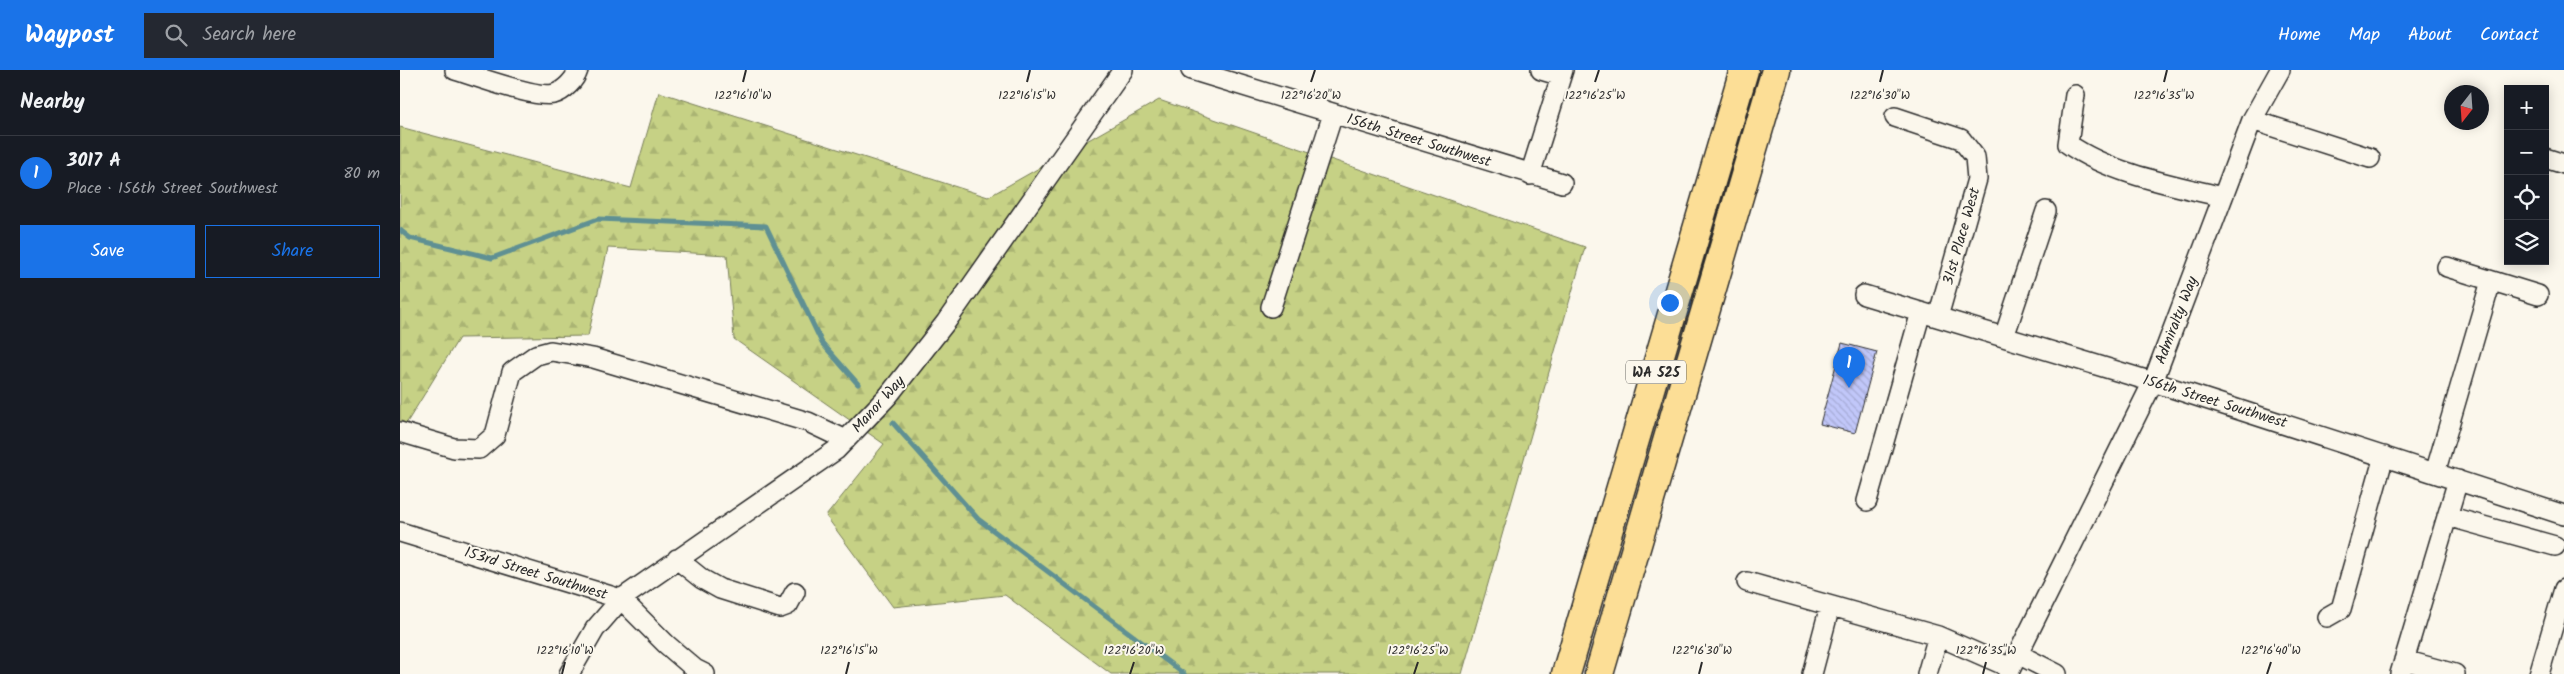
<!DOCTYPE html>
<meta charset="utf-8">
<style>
:root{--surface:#171b24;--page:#242831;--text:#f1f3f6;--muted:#9ea1a6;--line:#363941;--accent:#1a73e8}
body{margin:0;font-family:Kalam,sans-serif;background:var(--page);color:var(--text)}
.controls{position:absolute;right:15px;top:15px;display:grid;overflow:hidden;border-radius:0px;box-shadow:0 2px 12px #0003}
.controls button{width:45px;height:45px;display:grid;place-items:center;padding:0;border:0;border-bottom:1px solid var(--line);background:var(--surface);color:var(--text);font:25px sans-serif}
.compass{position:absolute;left:2044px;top:15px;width:45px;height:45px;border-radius:50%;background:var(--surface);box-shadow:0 2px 12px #0003;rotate:197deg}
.you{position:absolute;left:1269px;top:232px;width:18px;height:18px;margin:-12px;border:4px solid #fff;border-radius:50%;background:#1a73e8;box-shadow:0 0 0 8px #1a73e833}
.badge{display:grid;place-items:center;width:32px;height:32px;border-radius:50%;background:var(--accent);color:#fff;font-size:16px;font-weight:700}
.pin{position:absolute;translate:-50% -41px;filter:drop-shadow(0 1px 2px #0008)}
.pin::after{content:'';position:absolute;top:26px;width:18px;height:15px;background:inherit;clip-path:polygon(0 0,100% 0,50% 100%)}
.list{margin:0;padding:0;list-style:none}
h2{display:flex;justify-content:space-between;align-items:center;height:65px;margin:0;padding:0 20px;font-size:21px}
h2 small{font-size:16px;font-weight:400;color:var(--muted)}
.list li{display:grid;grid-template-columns:32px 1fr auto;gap:15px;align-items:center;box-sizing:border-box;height:75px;padding:0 20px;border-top:1px solid var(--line)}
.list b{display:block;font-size:19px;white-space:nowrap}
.list p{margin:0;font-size:16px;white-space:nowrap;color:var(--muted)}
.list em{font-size:16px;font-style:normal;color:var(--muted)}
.actions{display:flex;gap:10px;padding:15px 20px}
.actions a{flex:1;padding:11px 0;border:1px solid var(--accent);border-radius:0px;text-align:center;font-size:18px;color:var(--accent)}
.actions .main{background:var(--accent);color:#fff}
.icon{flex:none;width:28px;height:28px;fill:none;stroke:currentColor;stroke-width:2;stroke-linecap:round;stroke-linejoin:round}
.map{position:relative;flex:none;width:2164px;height:604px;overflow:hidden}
header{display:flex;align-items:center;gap:30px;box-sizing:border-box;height:70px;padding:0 25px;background:var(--accent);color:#fff}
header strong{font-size:24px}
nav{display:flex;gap:28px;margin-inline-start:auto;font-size:18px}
.search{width:350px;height:45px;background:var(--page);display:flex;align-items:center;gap:12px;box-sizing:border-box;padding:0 18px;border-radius:0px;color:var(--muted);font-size:19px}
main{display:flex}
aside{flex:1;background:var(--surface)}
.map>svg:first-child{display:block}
.forest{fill:url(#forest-firs);stroke:#787e58}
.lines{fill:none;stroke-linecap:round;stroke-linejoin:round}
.stream{stroke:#5f9093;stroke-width:5}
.building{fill:url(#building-back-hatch);stroke:#2b2b2b}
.minor-casing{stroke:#2b2b2b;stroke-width:22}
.highway-casing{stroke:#2b2b2b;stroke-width:31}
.minor{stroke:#fbf7ec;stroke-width:19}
.highway{stroke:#fcde96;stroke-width:28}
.ticks{fill:none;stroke:#2b2b2b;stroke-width:2}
.labels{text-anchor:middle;stroke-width:4;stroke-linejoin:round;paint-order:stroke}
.shield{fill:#fbf7ec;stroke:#696865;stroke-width:1}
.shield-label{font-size:14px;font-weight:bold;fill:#2b2b2b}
.street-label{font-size:15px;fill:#2b2b2b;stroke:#fbf7ec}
.ticks-label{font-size:12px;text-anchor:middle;fill:#2b2b2b;stroke:#fbf7ec;stroke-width:4;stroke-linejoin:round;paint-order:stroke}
</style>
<header>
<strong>Waypost</strong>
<div class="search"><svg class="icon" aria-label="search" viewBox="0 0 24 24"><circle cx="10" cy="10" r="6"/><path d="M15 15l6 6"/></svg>Search here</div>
<nav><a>Home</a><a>Map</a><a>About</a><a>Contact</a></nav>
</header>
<main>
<aside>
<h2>Nearby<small></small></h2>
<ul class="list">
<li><span class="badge">1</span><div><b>3017 A</b><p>Place · 156th Street Southwest</p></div><em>80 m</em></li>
</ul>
<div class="actions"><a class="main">Save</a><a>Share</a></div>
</aside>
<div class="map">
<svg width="2164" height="604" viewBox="0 0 2164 604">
<defs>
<pattern id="forest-firs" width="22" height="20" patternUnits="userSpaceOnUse" patternTransform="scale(1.25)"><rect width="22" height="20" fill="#c6d185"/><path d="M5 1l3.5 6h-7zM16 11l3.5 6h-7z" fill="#aab473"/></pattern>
<pattern id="building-back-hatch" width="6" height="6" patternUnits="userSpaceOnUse" patternTransform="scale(1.25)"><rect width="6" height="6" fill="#c1c7f9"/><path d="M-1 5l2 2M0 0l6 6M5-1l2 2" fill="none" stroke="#a6abd6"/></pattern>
</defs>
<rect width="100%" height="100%" fill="#fbf7ec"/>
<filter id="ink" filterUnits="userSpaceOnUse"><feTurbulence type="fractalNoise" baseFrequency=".02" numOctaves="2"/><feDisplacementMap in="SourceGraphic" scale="10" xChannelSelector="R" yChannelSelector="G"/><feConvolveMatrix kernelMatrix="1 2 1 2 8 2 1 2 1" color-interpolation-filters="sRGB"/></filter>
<g filter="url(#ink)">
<path class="forest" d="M259 22 588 127 759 30 1185 177 1062 604H711L605 525 493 537 426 446 484 374 334 269 327 185 208 178 188 266 59 268 6 354 0 350V57L231 118Z"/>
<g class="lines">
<path class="stream" d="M0 160 10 168 92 188 198 149 366 156 422 273 458 314
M493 353 578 449 784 604"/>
</g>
<path class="building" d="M1442 273 1477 282 1455 363 1420 354Z"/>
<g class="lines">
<defs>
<path id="minor" d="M55 0C75 6 137 29 154 24 164 21 175 10 178 0
M791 0 1162 113
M1141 0 1161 6
M1675 25 1668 74C1711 104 1773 115 1823 127
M1495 47 1561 69 1575 87 1577 109 1538 247
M1852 50 1970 88
M2145 88 2164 94
M1130 105 1163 0
M2047 197 2138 225
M1464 225 1753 312 2164 445
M871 237 933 44
M1604 267 1646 141
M0 362 54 378 79 379 95 365 112 302 136 285 151 281 193 288 408 352 446 370
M2035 403 2091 211
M1467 431 1521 242
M2047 446 2155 476
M0 462 221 529 266 574 295 599 305 604
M277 489 302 509 320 519 380 538 388 535 395 522
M1347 512 1538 566 1611 598
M1927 547 1941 539 1984 386
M1618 584 1657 604
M2004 590 2055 604
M169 604 195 559 221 529 436 380 488 326 546 252 723 0
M1412 604 1430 536
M1527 604 1538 566
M1608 604 1753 312 1852 50 1880 0
M2000 604 2058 410
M2139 604 2164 519"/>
<path id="highway" d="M1166 604 1344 0
M1199 604 1376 0"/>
</defs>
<use href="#minor" class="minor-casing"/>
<use href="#highway" class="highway-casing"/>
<use href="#minor" class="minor"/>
<use href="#highway" class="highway"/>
</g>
</g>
<path class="ticks" d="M343 12 346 0M627 12 630 0M911 12 915 0M1195 12 1199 0M1480 12 1483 0M1764 12 1767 0M162 604 165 592M446 604 449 592M730 604 734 592M1014 604 1018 592M1299 604 1302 592M1583 604 1586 592M1867 604 1871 592"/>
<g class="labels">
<rect class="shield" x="1226" y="290.5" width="60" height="23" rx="4"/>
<g class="shield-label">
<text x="1256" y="307">WA 525</text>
</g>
<g class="street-label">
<text transform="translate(1019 70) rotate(17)" y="5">156th Street Southwest</text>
<text transform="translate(1561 166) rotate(-74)" y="5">31st Place West</text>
<text transform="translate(1776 250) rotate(-69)" y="5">Admiralty Way</text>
<text transform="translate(1815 331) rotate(17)" y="5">156th Street Southwest</text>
<text transform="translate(478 334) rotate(-48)" y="5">Manor Way</text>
<text transform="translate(136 503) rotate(17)" y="5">153rd Street Southwest</text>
</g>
</g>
<g class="ticks-label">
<text x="343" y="29">122°16'10"W</text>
<text x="627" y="29">122°16'15"W</text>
<text x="911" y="29">122°16'20"W</text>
<text x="1195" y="29">122°16'25"W</text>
<text x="1480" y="29">122°16'30"W</text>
<text x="1764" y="29">122°16'35"W</text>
<text x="165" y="584">122°16'10"W</text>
<text x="449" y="584">122°16'15"W</text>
<text x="734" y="584">122°16'20"W</text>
<text x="1018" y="584">122°16'25"W</text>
<text x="1302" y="584">122°16'30"W</text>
<text x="1586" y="584">122°16'35"W</text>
<text x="1871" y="584">122°16'40"W</text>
</g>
</svg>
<div class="controls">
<button>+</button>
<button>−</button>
<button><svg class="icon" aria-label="locate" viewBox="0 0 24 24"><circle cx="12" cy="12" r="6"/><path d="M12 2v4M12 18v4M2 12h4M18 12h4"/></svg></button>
<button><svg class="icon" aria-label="layers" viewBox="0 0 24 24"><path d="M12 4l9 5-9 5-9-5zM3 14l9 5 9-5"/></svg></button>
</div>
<svg class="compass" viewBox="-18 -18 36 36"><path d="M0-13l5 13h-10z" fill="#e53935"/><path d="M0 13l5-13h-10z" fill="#9ea1a6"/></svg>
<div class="you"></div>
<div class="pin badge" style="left:1449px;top:318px">1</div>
</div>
</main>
